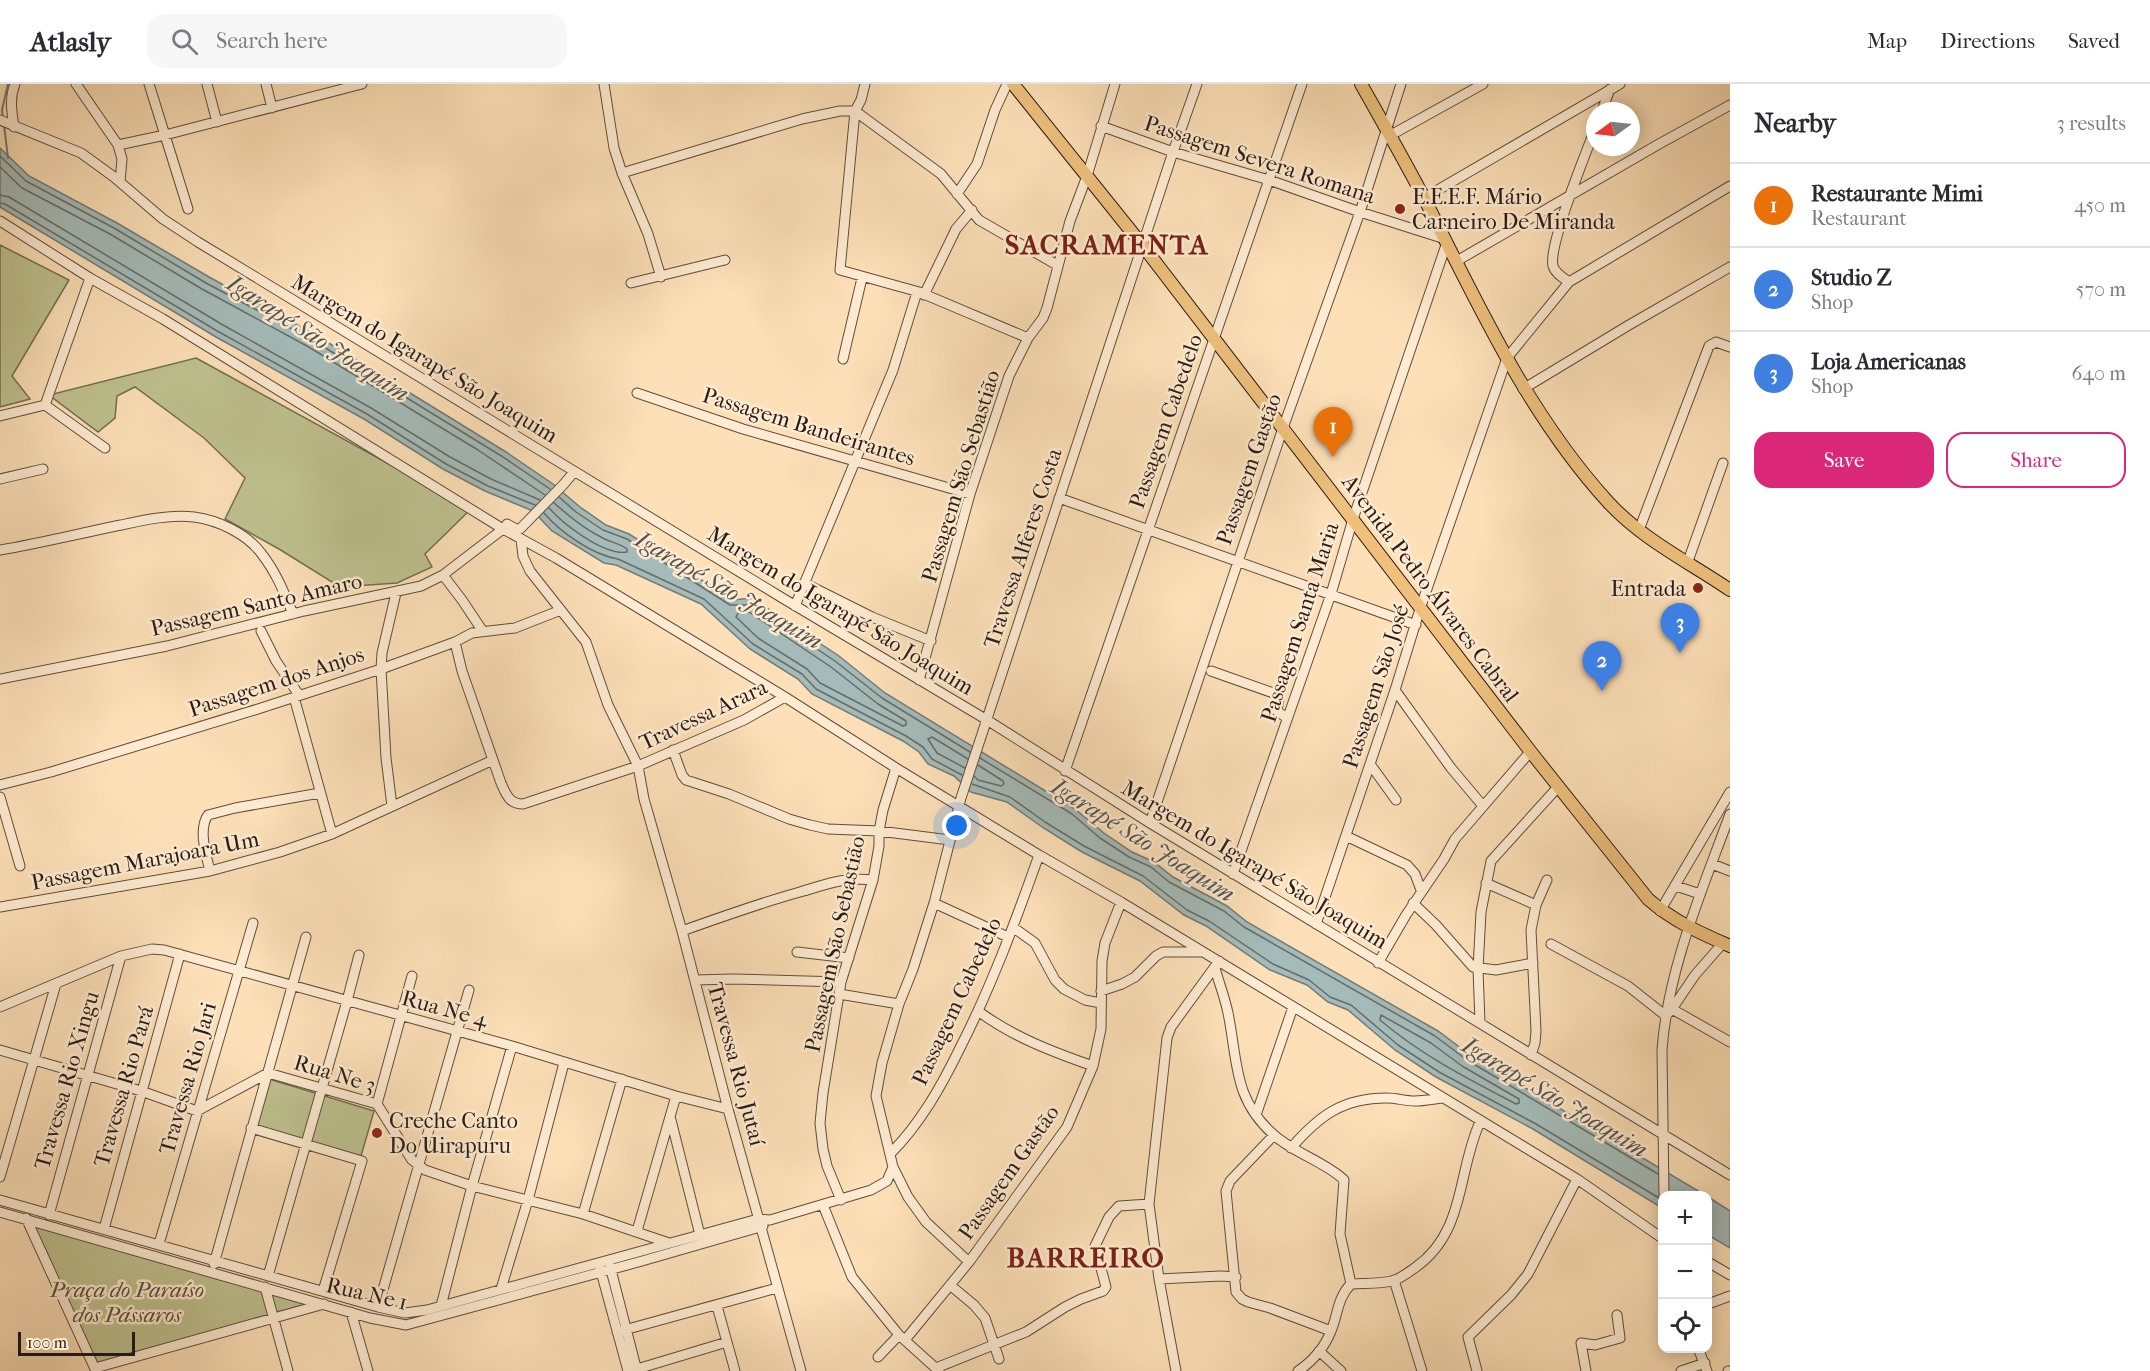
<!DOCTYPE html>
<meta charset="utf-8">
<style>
:root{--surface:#fff;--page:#f7f7f7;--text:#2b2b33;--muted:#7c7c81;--line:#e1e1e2;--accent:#db2777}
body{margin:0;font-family:"IM FELL French Canon",serif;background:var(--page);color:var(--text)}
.controls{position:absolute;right:18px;bottom:18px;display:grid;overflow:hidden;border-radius:12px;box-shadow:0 3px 15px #0003}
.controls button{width:54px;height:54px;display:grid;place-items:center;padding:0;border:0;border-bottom:2px solid var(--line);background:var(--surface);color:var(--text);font:30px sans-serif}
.compass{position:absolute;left:1586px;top:18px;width:54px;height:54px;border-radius:50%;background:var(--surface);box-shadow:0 3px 15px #0003;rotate:255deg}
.scale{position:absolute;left:18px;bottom:15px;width:117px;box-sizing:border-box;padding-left:6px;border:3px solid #2a1c16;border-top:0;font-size:16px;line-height:21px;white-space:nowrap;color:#2a1c16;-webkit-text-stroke:4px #feebd1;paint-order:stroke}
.you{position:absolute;left:957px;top:742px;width:21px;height:21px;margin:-15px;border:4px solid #fff;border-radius:50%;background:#1a73e8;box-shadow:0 0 0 9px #1a73e833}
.badge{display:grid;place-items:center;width:39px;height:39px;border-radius:50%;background:var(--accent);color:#fff;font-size:20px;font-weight:700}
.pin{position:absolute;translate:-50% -50px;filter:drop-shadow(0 2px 3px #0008)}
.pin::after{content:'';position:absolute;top:32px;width:21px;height:18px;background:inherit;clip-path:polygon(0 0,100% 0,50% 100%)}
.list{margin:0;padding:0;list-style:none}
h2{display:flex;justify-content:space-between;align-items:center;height:78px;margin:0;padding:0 24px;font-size:26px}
h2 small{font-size:20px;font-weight:400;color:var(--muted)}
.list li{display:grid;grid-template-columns:39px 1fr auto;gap:18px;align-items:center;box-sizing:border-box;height:84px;padding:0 24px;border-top:2px solid var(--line)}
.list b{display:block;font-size:22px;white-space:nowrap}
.list p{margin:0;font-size:20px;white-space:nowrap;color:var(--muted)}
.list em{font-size:20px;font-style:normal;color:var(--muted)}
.actions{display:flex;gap:12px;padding:18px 24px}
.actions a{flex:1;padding:14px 0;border:2px solid var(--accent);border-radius:18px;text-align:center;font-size:21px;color:var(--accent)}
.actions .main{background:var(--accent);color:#fff}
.icon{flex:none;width:33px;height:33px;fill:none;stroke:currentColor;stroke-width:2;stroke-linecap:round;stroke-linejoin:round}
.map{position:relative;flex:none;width:1730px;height:1287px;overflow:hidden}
header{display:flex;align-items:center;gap:36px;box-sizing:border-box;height:84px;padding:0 30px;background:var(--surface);border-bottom:2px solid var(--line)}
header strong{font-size:28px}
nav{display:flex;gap:33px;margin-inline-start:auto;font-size:21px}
.search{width:420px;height:54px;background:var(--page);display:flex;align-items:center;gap:15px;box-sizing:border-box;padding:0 21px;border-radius:18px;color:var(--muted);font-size:22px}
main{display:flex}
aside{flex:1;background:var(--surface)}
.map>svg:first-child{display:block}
.green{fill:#bec28f;stroke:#746f52;stroke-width:1.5}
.water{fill:#a4bbb9;stroke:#737b78;stroke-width:1.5}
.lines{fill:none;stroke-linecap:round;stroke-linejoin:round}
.shore{stroke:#676c68;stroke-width:1.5}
.stream{stroke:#737b78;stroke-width:2}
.minor-casing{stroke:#5f4d3e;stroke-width:11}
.major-casing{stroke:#2a1c16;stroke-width:14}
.minor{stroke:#feebd1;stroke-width:9}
.major{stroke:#eec07c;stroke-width:12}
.poi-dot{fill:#8f2418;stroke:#feebd1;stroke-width:2}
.labels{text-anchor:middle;stroke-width:5;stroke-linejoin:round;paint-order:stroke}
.street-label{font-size:22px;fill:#2a1c16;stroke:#feebd1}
.poi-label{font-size:22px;fill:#2a1c16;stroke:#feebd1;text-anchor:start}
.park-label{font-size:22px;font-style:italic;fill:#564e3a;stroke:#feebd1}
.water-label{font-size:24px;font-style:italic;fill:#55544f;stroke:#feebd1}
.district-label{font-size:28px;font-weight:bold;letter-spacing:1.5px;fill:#7a1f14;stroke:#feebd1}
</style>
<header>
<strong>Atlasly</strong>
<div class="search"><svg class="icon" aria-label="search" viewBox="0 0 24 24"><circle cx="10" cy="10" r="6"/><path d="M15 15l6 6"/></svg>Search here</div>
<nav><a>Map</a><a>Directions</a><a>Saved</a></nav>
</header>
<main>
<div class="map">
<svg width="1730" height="1287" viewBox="0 0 1730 1287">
<rect width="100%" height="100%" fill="#fde0b8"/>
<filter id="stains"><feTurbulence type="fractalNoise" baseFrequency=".00333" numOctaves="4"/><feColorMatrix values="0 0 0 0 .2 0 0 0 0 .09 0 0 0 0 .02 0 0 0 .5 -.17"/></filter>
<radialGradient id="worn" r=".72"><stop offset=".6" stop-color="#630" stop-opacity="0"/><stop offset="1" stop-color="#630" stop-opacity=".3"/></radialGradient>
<path class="green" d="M0 161 69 196 12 292 30 315 0 323Z
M196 274 471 425 425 470 432 483 397 499 340 503 279 465 225 435 245 394 204 354 135 303 117 312 115 334 98 348 49 311Z
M269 995 374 1027 361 1072 256 1042Z
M29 1134 314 1219 98 1281Z"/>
<path class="water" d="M0 64 29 92 117 139 209 193 314 250 506 368 553 400 580 423 606 441 629 450 733 516 752 514 839 572 885 609 1075 725 1104 749 1132 768 1154 778 1173 793 1227 822 1247 838 1438 947 1470 971 1705 1111 1662 1112V1124L1533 1045 1436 993 1395 966 1348 926 1328 918 1307 901 1270 886 1206 842 1184 831 1140 797 1082 768 1042 743 1007 718 971 708 954 692 928 680 919 668 903 657 812 610 798 595 750 565 701 520 616 481 604 479 552 447 533 427 485 407 443 385 364 335 216 253 0 123Z
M1708 1113 1730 1127V1164L1708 1151Z"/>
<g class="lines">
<path class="shore" d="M0 72 26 97 114 144 206 199 311 255 503 373 550 405
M0 83 22 104 110 150 202 205 307 262 478 366 545 411
M0 111 9 113 223 241 371 324 450 373 491 395 540 416
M0 119 5 120 219 248 367 330 446 380 488 402 535 421
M559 413 576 428 603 446 627 455 730 521H751L835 577 882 614 970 668
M549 424C564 441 605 472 627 468V465C619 459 609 458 601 453 584 445 568 431 554 419
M544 429C561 449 593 471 618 475L704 515 753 560 802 590 816 605 906 652 923 663 932 675 962 691
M749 528 831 583 878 620 906 637V641L903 642 820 599 807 585 758 554 736 533 738 529Z
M980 674 1072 730 1100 754 1129 773 1151 783 1169 798 1224 827 1244 843 1435 952 1467 976 1658 1090
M965 684 937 669 928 655 932 653 968 675
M974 692 978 696 1001 702 1004 700 1003 697 978 681
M972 700 1010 713 1045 738 1084 762 1143 792 1187 826 1209 837 1273 880 1309 896 1330 913 1351 921 1398 961 1439 988 1536 1040 1659 1114
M1381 931 1431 959 1462 982 1519 1015V1019L1516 1020C1468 995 1421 971 1380 936Z"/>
<path class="stream" d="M3 35 2 26 8 0
M4 41 8 74"/>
<defs>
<path id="minor" d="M76 0 118 61 122 75 120 98
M149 0 188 125
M207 0 217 38
M266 0 272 24
M604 0 614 64 622 89 648 150 661 193
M865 0 861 16 855 27 840 186 919 208 1028 254
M1602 27 1610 5
M0 36 81 69 114 93 163 135 198 158 784 515 987 636 1150 739 1730 1091
M1101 42 1173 68 1269 96 1360 128 1442 154
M14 43C12 28 9 15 15 0
M1391 51 1483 0
M118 61 165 51 362 0
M622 89 802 35 840 27H855L941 90 979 136 1057 181
M957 110 977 80 995 26 1007 0
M1424 114 1620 0
M0 137 90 194 163 235 503 445 556 474 785 613 896 684 1039 771 1121 818 1577 1095 1662 1154
M1455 178 1659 60 1730 21
M1569 198C1562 193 1555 189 1553 182 1548 161 1586 69 1595 45
M631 199 725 176
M924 211 956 145 972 126
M843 275 862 194
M1523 305 1629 241 1730 183
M637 309 743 345 970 410
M45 321 105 364
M0 332 45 321 90 194
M0 395 43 385
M1059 414 1416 541
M507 440 518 446 520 445 563 401 574 388
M1639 446 1709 262 1716 258 1730 263
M521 455 523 472 530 487 586 558 608 621 638 682 644 715 682 847 728 1025 801 1287
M0 466C41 459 81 449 121 441 144 436 171 430 194 433 218 436 247 450 261 469 276 488 284 508 293 530
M1687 480 1723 379
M443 491 462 516 482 546
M804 499 872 533 931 557
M795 522 893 286 917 208
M261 547 276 577 299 611
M455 558 462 587 501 699C506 710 509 720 523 720L638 682 744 636 785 613
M1211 587 1276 610 1279 614 1277 627 1287 634
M0 595 167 562 304 527 421 502 443 491 503 445
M919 596 970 410 1009 292 1028 254 1043 234 1047 224 1070 137 1087 92 1115 0
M1395 606 1451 684 1483 722
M294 613 332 750
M673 666 682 691 686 696 729 710 789 735 810 741 828 745 879 747 950 756
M1370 680 1396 716
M1065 687 1302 0
M0 701 51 688 258 625 381 585 455 558 472 549 515 544 561 526
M0 713 20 782
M392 722 386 674 381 585 382 569 396 509
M1150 739 1283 344 1360 128 1401 0
M1346 752 1407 781 1415 790 1421 806
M1712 780 1730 787
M210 787C206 771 198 745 208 731L235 724 320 709
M1233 790 1331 510 1353 435 1446 161
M1486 799 1536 821
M1676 802 1700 810
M934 819 1008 853
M1413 819 1436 841 1473 883 1496 886 1533 879
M0 823 210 787 280 768 332 750 493 676
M1660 827 1730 708
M1316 840 1395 606 1420 525 1507 274 1569 198 1730 102
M1014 844 1035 859 1055 896 1064 905 1085 916 1101 919
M682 847C721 833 760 819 800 808 828 800 842 793 873 796
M1551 860 1628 902 1666 932 1672 925 1730 958
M797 868 849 874
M1378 879 1406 831 1444 775 1455 755 1530 668
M1215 884C1219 899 1225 914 1228 929 1238 978 1233 1015 1274 1051 1294 1069 1327 1079 1344 1096L1340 1150 1351 1200
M695 896 733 895 841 898
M1101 907 1122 900 1135 893 1156 872 1163 868H1200
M839 910 899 920
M0 923 121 872 152 865 164 866 512 962 676 1012 728 1025
M1672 925 1695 891 1723 859
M978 927C1013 953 1053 968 1093 982
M1480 938 1478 885 1481 828 1491 777 1558 703
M0 966 141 1007 197 1027 268 989 377 1020 412 1076 425 1086 472 1102 583 1130 669 1159
M1531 971 1535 959 1536 947 1531 846 1536 821 1547 796
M377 1020 412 892
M1256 1031 1293 923
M671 1036 700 1151
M251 1044 362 1077 323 1207
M1274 1051 1230 1097 1226 1107 1236 1208 1242 1215 1248 1218 1270 1224 1331 1247
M1291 1064C1319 1032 1342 1014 1387 1014 1396 1014 1405 1017 1415 1017 1424 1017 1433 1015 1442 1014
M890 1070C921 1039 942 1001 961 962 992 901 1016 836 1039 771
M0 1093 56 900
M1664 1112 1662 966C1668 884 1702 807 1730 730
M0 1116 378 1223 405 1229 427 1226 758 1135 770 1136 871 1106 887 1097 893 1083
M841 1116 827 1082 823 1065 820 1039 823 1009 841 898 873 796 879 762V747L883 726 896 684
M823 1121 852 1193 899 1251 939 1287
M0 1128 370 1234 406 1241 642 1177 763 1142
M583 1130 622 995
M49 1131 121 872
M26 1134 96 1287
M104 1145 180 870
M637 1147 676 1012
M159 1160 253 839
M969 1178 926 1138 908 1113 893 1083 876 1012 882 979 899 920 913 885 934 819 961 714 1173 68 1197 0
M1708 1178 1730 1191
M214 1180C244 1071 276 963 306 853
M610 1182 637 1287
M600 1184 628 1287
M268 1192 347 917 359 871
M1159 1195 1221 1192 1236 1193
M1394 1196 1422 1287
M950 1201 974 1221 985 1234 999 1275
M265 1203 288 1287
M501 1205 528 1116 564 979
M1708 1220 1730 1212
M441 1222 472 1102 512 962
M717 1222 735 1287
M378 1223 469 906
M351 1228 368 1287
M617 1248 777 1204
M905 1256 969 1178 1067 1043 1093 982 1101 945 1102 877 1105 859 1121 818
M1698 1264 1707 1287
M1319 1267 1341 1287
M878 1273 899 1251
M95 1284 324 1220
M936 1284 1026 1248 1065 1223 1081 1215 1103 1207 1106 1203 1095 1162 1109 1133 1119 1122 1149 1120
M637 1285 727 1258
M1176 1287 1159 1195 1149 1120 1167 954 1171 943 1219 877
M1298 1287C1312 1278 1325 1263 1331 1247 1338 1231 1337 1214 1351 1200 1364 1199 1379 1200 1392 1197 1400 1195 1409 1188 1416 1183 1466 1147 1457 1088 1480 1038
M1477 1287 1468 1253 1511 1211 1528 1190 1577 1095
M1586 1287 1581 1259 1595 1261 1620 1254 1617 1231
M1681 1287 1705 1279
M1728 1287H1730"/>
<path id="major" d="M1013 0 1143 162 1534 672 1648 815C1673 837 1700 849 1730 862
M1361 0C1382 37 1403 74 1423 112 1477 218 1527 329 1608 418 1643 456 1689 478 1730 506"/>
</defs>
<use href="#minor" class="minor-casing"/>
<use href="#major" class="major-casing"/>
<use href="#minor" class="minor"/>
<use href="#major" class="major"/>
</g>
<g class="poi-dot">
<circle cx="1400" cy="125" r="6"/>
<circle cx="1698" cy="504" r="6"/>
<circle cx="377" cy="1049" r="6"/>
</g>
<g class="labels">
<g class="street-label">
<text transform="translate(1260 75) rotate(18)" y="8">Passagem Severa Romana</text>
<text transform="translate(425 274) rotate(31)" y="8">Margem do Igarapé São Joaquim</text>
<text transform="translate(1165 337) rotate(-71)" y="8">Passagem Cabedelo</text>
<text transform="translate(809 342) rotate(17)" y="8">Passagem Bandeirantes</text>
<text transform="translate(1248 385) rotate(-71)" y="8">Passagem Gastão</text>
<text transform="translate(960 392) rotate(-73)" y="8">Passagem São Sebastião</text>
<text transform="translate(1022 464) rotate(-72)" y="8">Travessa Alferes Costa</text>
<text transform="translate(1431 504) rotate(53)" y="8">Avenida Pedro Álvares Cabral</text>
<text transform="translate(256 520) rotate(-13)" y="8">Passagem Santo Amaro</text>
<text transform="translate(841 526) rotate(31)" y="8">Margem do Igarapé São Joaquim</text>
<text transform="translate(1299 538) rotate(-72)" y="8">Passagem Santa Maria</text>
<text transform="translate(276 597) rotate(-18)" y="8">Passagem dos Anjos</text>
<text transform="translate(1375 602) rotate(-72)" y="8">Passagem São José</text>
<text transform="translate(703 630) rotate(-25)" y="8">Travessa Arara</text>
<text transform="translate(145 776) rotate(-11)" y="8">Passagem Marajoara Um</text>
<text transform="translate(1255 780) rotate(31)" y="8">Margem do Igarapé São Joaquim</text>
<text transform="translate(834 860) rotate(-78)" y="8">Passagem São Sebastião</text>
<text transform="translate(956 917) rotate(-65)" y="8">Passagem Cabedelo</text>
<text transform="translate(445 924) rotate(15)" y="8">Rua Ne 4</text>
<text transform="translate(737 980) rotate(75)" y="8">Travessa Rio Jutaí</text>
<text transform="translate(335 989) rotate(17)" y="8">Rua Ne 3</text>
<text transform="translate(187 994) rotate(-74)" y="8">Travessa Rio Jari</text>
<text transform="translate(66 996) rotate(-74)" y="8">Travessa Rio Xingu</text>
<text transform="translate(123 1002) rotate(-74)" y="8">Travessa Rio Pará</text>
<text transform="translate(1008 1088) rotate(-55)" y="8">Passagem Gastão</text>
<text transform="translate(367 1209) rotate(13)" y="8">Rua Ne 1</text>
</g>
<g class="poi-label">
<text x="1412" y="120">E.E.E.F. Mário<tspan x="1412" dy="25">Carneiro De Miranda</tspan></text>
<text x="1686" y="512" text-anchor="end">Entrada</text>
<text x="389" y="1044">Creche Canto<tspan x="389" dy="25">Do Uirapuru</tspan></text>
</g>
<g class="park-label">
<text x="127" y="1213">Praça do Paraíso<tspan x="127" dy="25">dos Pássaros</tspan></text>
</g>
<g class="water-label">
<text transform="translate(318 254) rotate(33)" y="8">Igarapé São Joaquim</text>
<text transform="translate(729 506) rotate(30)" y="8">Igarapé São Joaquim</text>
<text transform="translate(1143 756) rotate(32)" y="8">Igarapé São Joaquim</text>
<text transform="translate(1555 1013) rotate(31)" y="8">Igarapé São Joaquim</text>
</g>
<g class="district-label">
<text x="1107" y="170">SACRAMENTA</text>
<text x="1086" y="1183">BARREIRO</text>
</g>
</g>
<rect width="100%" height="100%" filter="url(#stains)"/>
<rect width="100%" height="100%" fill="url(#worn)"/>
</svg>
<div class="controls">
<button>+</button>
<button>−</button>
<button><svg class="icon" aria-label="locate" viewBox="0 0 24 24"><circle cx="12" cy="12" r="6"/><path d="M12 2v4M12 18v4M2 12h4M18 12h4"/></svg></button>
</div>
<svg class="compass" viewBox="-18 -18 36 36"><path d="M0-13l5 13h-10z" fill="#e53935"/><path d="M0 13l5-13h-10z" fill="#7c7c81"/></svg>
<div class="scale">100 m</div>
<div class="you"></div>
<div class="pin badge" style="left:1333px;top:373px;background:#e8710a">1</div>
<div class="pin badge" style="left:1602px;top:607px;background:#3f7fe0">2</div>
<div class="pin badge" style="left:1680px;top:569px;background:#3f7fe0">3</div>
</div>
<aside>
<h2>Nearby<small>3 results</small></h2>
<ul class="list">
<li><span class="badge" style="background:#e8710a">1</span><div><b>Restaurante Mimi</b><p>Restaurant</p></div><em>450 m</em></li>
<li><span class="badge" style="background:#3f7fe0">2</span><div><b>Studio Z</b><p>Shop</p></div><em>570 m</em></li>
<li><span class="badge" style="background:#3f7fe0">3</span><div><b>Loja Americanas</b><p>Shop</p></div><em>640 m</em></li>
</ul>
<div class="actions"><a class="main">Save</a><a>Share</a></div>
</aside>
</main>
